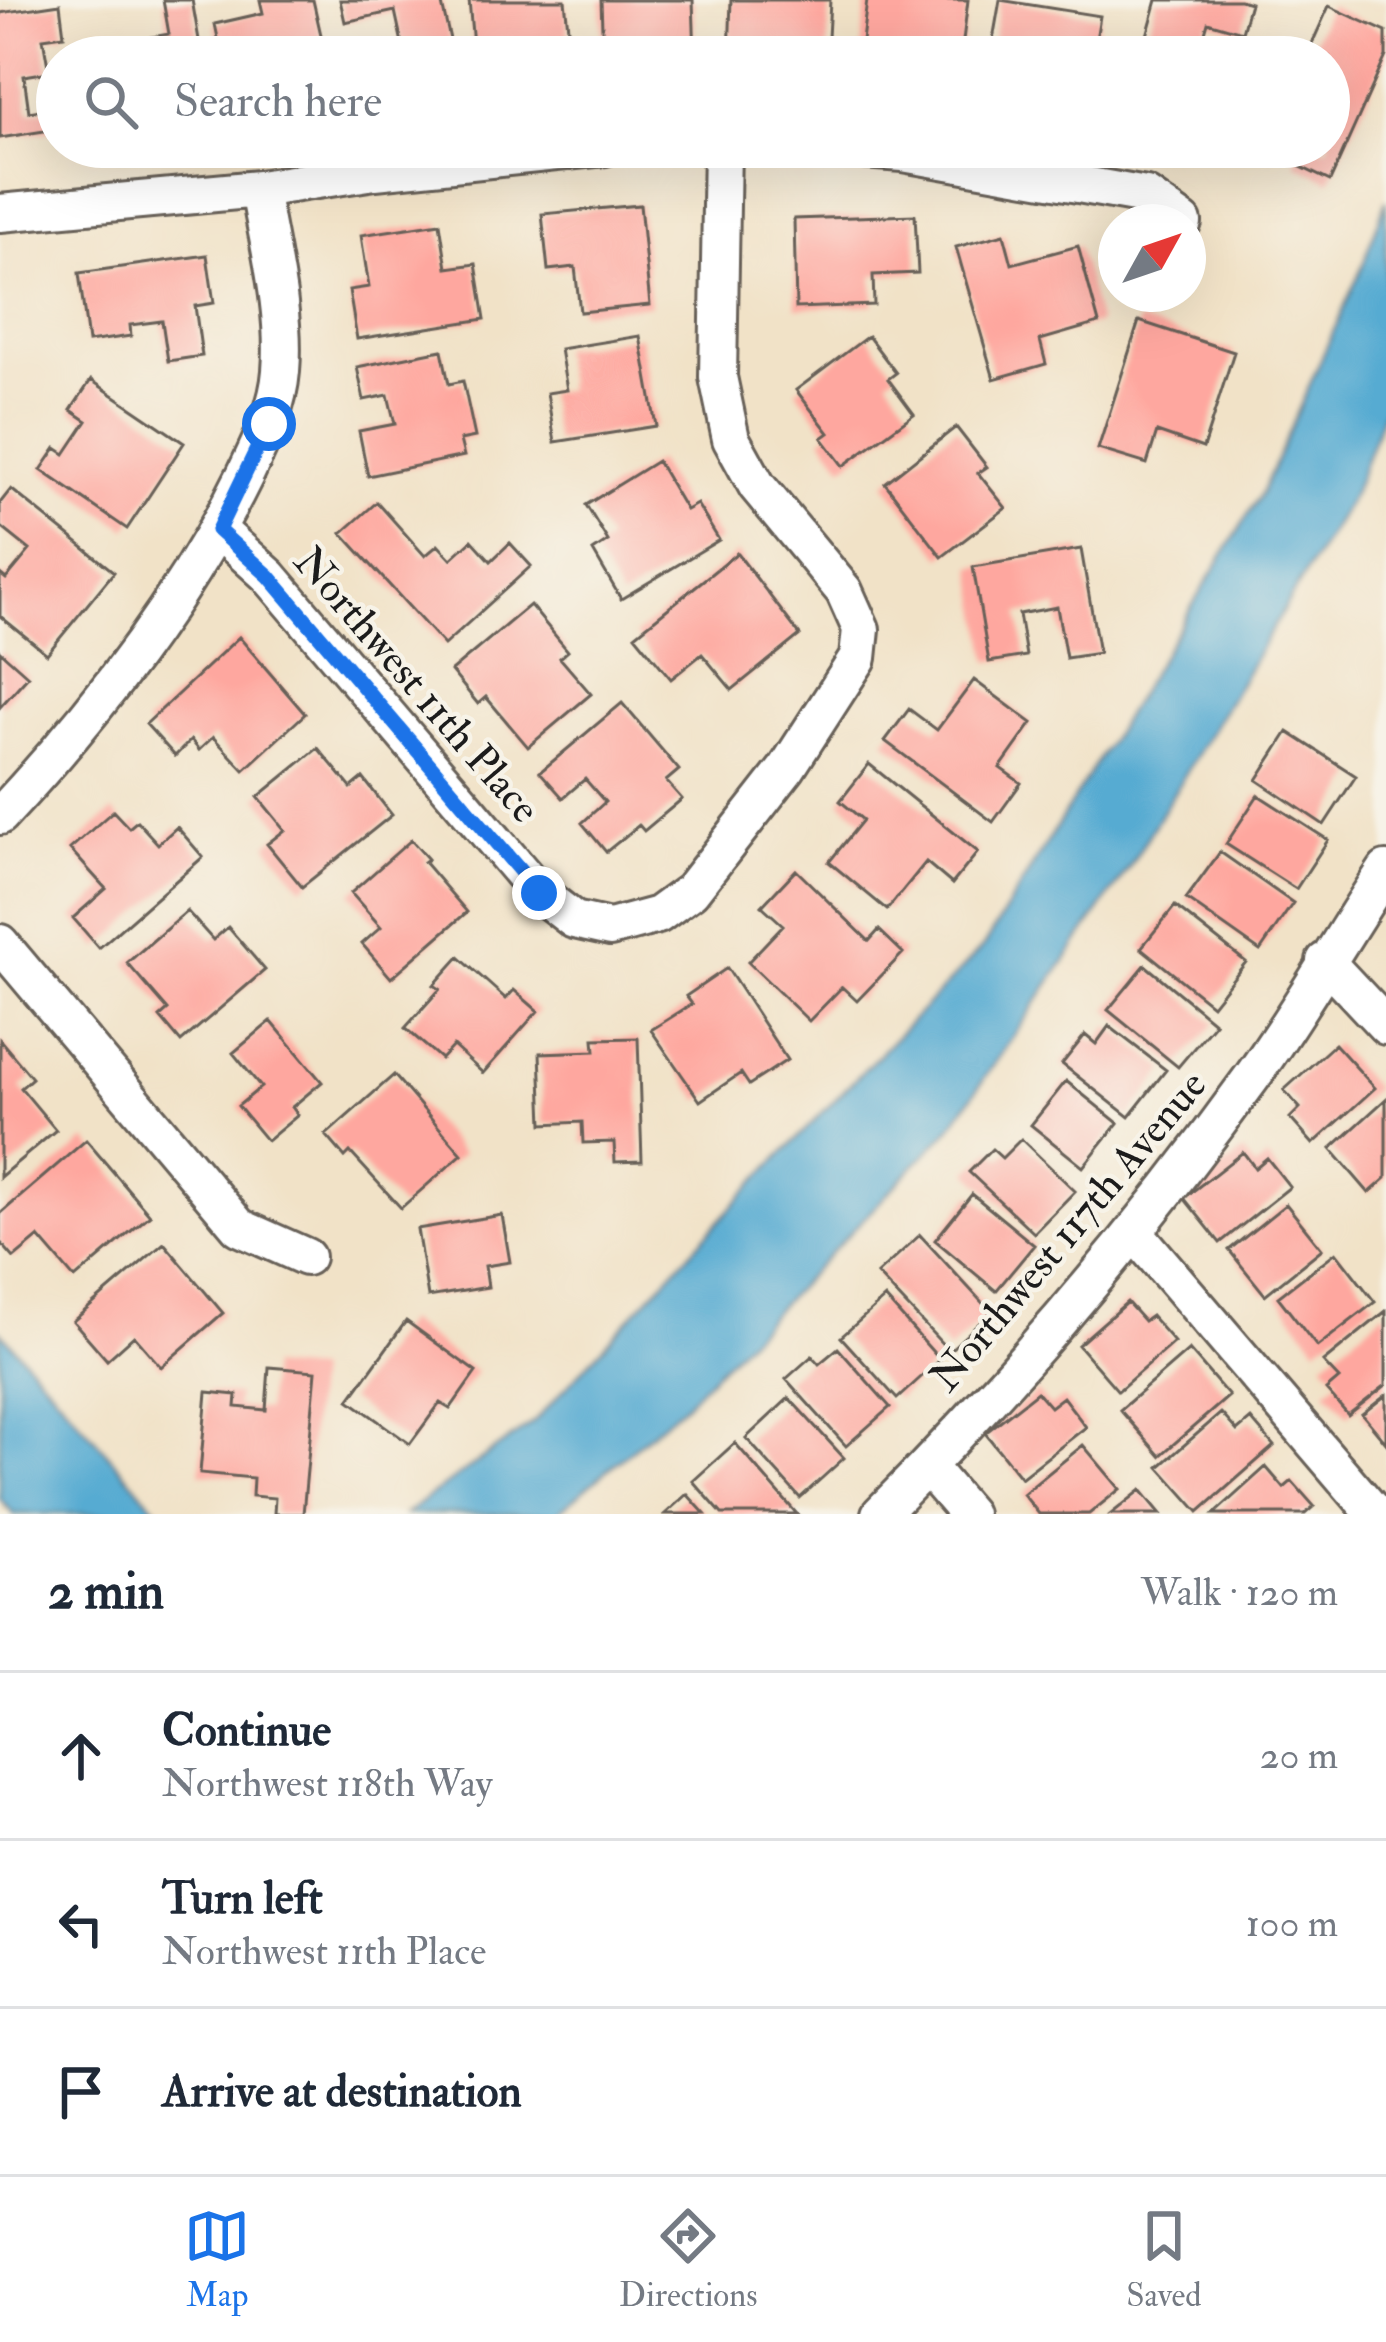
<!DOCTYPE html>
<meta charset="utf-8">
<style>
:root{--surface:#fff;--page:#f6f6f7;--text:#1f2937;--muted:#747a83;--line:#e0e1e3;--accent:#1a73e8}
body{margin:0;font-family:"IM FELL Double Pica",serif;background:var(--page);color:var(--text)}
.compass{position:absolute;left:1098px;top:204px;width:108px;height:108px;border-radius:50%;background:var(--surface);box-shadow:0 12px 48px #0002;rotate:50deg}
.stop{position:absolute;width:36px;height:36px;margin:-27px;border:9px solid #1a73e8;border-radius:50%;background:#fff}
.stop.end{background:#1a73e8;border-color:#fff;box-shadow:0 3px 12px #0008}
.list{margin:0;padding:0;list-style:none}
h2{display:flex;justify-content:space-between;align-items:center;height:156px;margin:0;padding:0 48px;font-size:51px}
h2 small{font-size:39px;font-weight:400;color:var(--muted)}
.list li{display:grid;grid-template-columns:78px 1fr auto;gap:36px;align-items:center;box-sizing:border-box;height:168px;padding:0 48px;border-top:3px solid var(--line)}
.list b{display:block;font-size:45px;white-space:nowrap}
.list p{margin:0;font-size:39px;white-space:nowrap;color:var(--muted)}
.list em{font-size:39px;font-style:normal;color:var(--muted)}
.icon{flex:none;width:66px;height:66px;fill:none;stroke:currentColor;stroke-width:2;stroke-linecap:round;stroke-linejoin:round}
.map{position:relative;flex:none;width:1386px;height:1514px;overflow:hidden}
.search{position:absolute;background:var(--surface);box-shadow:0 12px 48px #0002;left:36px;right:36px;top:36px;height:132px;display:flex;align-items:center;gap:30px;box-sizing:border-box;padding:0 42px;border-radius:66px;color:var(--muted);font-size:45px}
.sheet{height:660px;background:var(--surface)}
nav{display:flex;justify-content:space-around;align-items:center;box-sizing:border-box;height:168px;border-top:3px solid var(--line);background:var(--surface);font-size:33px;color:var(--muted)}
nav a{display:grid;justify-items:center;gap:6px}
nav .on{color:var(--accent)}
.map>svg:first-child{display:block}
.water{fill:#57abd2;stroke:#3a6477;stroke-width:3}
.building{fill:#fea79f}
.lines{fill:none;stroke-linecap:round;stroke-linejoin:round}
.minor-casing{stroke:#676158;stroke-width:42}
.minor{stroke:#fff;stroke-width:36}
.route{stroke:#1a73e8;stroke-width:15}
.labels{text-anchor:middle;stroke-width:9;stroke-linejoin:round;paint-order:stroke}
.street-label{font-size:42px;fill:#1c1c1c;stroke:#f7f3e8}
</style>
<div class="map">
<svg width="1386" height="1514" viewBox="0 0 1386 1514">
<rect width="100%" height="100%" fill="#f7f3e8"/>
<filter id="ink" filterUnits="userSpaceOnUse"><feTurbulence type="fractalNoise" baseFrequency=".00833" numOctaves="2"/><feDisplacementMap in="SourceGraphic" scale="24" xChannelSelector="R" yChannelSelector="G"/><feConvolveMatrix kernelMatrix="1 2 1 2 8 2 1 2 1" color-interpolation-filters="sRGB"/></filter>
<filter id="wash" filterUnits="userSpaceOnUse"><feTurbulence type="fractalNoise" baseFrequency=".004" numOctaves="4" result="noise"/><feDisplacementMap in="SourceGraphic" scale="48" xChannelSelector="R" yChannelSelector="G"/><feGaussianBlur stdDeviation="2.7" result="paint"/><feColorMatrix in="noise" values="0 0 0 0 0 0 0 0 0 0 0 0 0 0 0 0 0 1.4 0 .05"/><feComposite in="paint" operator="in"/></filter>
<g filter="url(#wash)">
<rect width="100%" height="100%" fill="#f1e2c7"/>
<path class="water" d="M1386 200V406L1353 494 1130 866 949 1130 685 1404 556 1514H405L535 1421 758 1179 983 947 1262 492 1363 265Z
M0 1331 161 1514H13L0 1499Z"/>
<g id="blocks">
<path class="building" d="M163 0H192L202 57H113L111 44 169 34Z
M260 0H313L326 57H222L215 24 263 13Z
M340 0H441L454 57H405L395 11 345 22Z
M469 0H565L571 57H474Z
M601 0H693L695 57H603Z
M731 0H830L827 57H729Z
M867 0H968L961 57 900 54V57H860Z
M1000 0 1100 16 1093 57H990Z
M1157 0H1240L1250 3 1242 32 1208 22 1198 57H1141Z
M60 4 64 35 43 38 49 72 24 76 29 112 57 107V129L0 138V13Z
M1329 6 1386 32V56L1330 181 1295 164 1303 147H1329V57H1306Z
M640 205 650 305 580 312 575 267 548 270 542 214Z
M915 215 918 273 873 275 874 305 796 308 794 219Z
M440 223 447 268 476 264 485 319 357 339 349 290 369 287 361 235Z
M1004 234 1012 264 1078 246 1099 323 1040 340 1046 364 994 379 956 247Z
M207 255 214 303 195 306 202 356 168 361 162 321 130 325 131 336 88 342 79 273Z
M1139 321 1234 352 1203 448 1157 432 1147 464 1098 449Z
M640 336 656 426 555 442 547 393 567 390 560 349Z
M868 336 896 373 888 379 914 414 843 466 822 438 829 433 796 390Z
M442 350 449 384 463 381 475 437 460 440 464 456 368 476 359 431 395 424 388 395 364 400 357 367Z
M91 380 184 443 127 529 41 470 56 448 65 454 87 421 71 410Z
M956 427 987 467 978 473 1006 508 942 557 885 483Z
M657 461 686 510 697 504 719 540 621 599 593 551 608 541 586 505Z
M11 489 114 572 47 654 0 616V574L6 579 30 550 0 526V503Z
M377 502 425 556 438 545 451 559 472 540 491 561 510 543 531 566 444 645 342 533Z
M1081 549 1099 653 1066 658 1057 607 1019 614 1026 656 989 662 973 567Z
M737 553 800 635 732 690 702 654 671 679 635 635Z
M530 605 568 651 560 658 591 694 528 747 486 697 478 704 451 671Z
M239 637 305 714 244 770 213 737 199 750 191 740 175 756 146 724Z
M0 651 28 676 0 707Z
M974 680 1032 723 1000 768 1021 783 993 822 885 741 909 709 937 730Z
M622 703 679 770 666 781 682 799 644 831 639 825 606 852 582 823 605 802 585 779 563 798 540 772Z
M1288 732 1356 776 1324 825 1257 780Z
M318 748 351 788 363 778 392 815 302 887 267 844 285 830 258 797Z
M869 764 978 852 952 884 926 862 887 910 829 862 863 820 840 801Z
M1258 795 1328 840 1296 889 1226 844Z
M113 811 129 828 137 821 158 844 177 827 203 857 99 948 73 918 106 889 70 849Z
M411 840 428 859 424 862 467 912 391 978 362 944 381 927 351 893Z
M1220 852 1293 903 1260 951 1186 899Z
M796 870 869 941 879 930 903 953 857 1001 842 987 809 1021 748 962 783 925 762 906Z
M1175 906 1246 962 1212 1005 1141 948Z
M187 911 213 940 228 927 265 970 181 1042 160 1017 168 1010 127 963Z
M459 957 506 999 514 990 538 1011 483 1073 453 1046 441 1059 405 1028 440 989 434 985Z
M1145 965 1215 1023 1178 1067 1108 1010Z
M727 968 787 1060 749 1085 741 1073 700 1101 651 1030 692 1004 686 996Z
M271 1021 322 1082 292 1107 298 1115 267 1141 238 1106 261 1087 233 1053Z
M1109 1026 1166 1070 1129 1117 1062 1064 1085 1035 1096 1044Z
M638 1038 642 1161 615 1162 614 1142 583 1143 582 1122 543 1124 540 1053 595 1051 594 1039Z
M0 1040 32 1078 21 1088 56 1130 0 1177Z
M1335 1044 1375 1088 1313 1144 1290 1118 1300 1108 1284 1090Z
M394 1075 462 1154 401 1208 350 1152 345 1157 326 1135Z
M1066 1081 1118 1123 1083 1167 1031 1125Z
M1386 1099V1178L1369 1193 1331 1149Z
M1021 1139 1075 1191 1034 1233 969 1172 992 1149 1002 1158Z
M86 1140 150 1215 75 1279 39 1237 14 1258 0 1242V1214Z
M1243 1152 1255 1168 1267 1158 1290 1187 1220 1243 1184 1198Z
M972 1194 1034 1245 996 1291 935 1240Z
M1286 1204 1322 1249 1265 1295 1229 1250Z
M502 1215 510 1262 485 1266 488 1287 428 1297 417 1229Z
M920 1235 991 1312 949 1351 877 1274Z
M164 1243 223 1313 161 1367 134 1336 107 1360 73 1321Z
M1336 1252 1375 1302 1317 1347 1278 1297Z
M885 1298 940 1360 897 1399 841 1337Z
M1127 1302 1144 1321 1151 1316 1174 1342 1118 1391 1078 1345Z
M1386 1311V1385L1348 1415 1326 1390 1339 1379 1323 1362Z
M406 1321 476 1372 450 1409 440 1403 410 1444 349 1400Z
M838 1348 890 1407 846 1446 786 1379 812 1356 819 1364Z
M1189 1350 1229 1396 1160 1456 1120 1410Z
M269 1367 316 1371 303 1514H274L275 1498 252 1496 253 1478 200 1473 207 1392 237 1395 236 1407 266 1410Z
M1037 1392 1050 1407 1063 1397 1086 1427 1021 1478 985 1433Z
M1386 1395V1443L1362 1414Z
M789 1398 844 1458 800 1498 746 1438Z
M1221 1413 1237 1431 1251 1419 1274 1446 1199 1512 1159 1467Z
M735 1443 797 1514H722L693 1481Z
M1083 1445 1120 1489 1089 1514H1039L1023 1494Z
M1266 1467 1284 1488 1292 1481 1314 1506 1305 1514H1214Z
M1141 1490 1161 1514H1111Z
M687 1494 705 1514H665Z"/>
</g>
</g>
<g filter="url(#ink)">
<use href="#blocks" fill-opacity="0" stroke="#676158" stroke-width="3"/>
<g class="lines">
<defs>
<path id="minor" d="M823 147 903 153 1146 196 1183 222
M0 213 259 189 375 171 605 147
M218 530 269 576 539 893 574 920 610 928 658 915 691 891 787 768 858 658 861 629 844 591 757 486 731 439 718 377 722 147
M0 816C96 713 183 601 245 475 261 441 278 409 281 371 286 311 269 248 259 189
M0 943 239 1227 306 1257
M1325 961 1386 1026
M1135 1233 1375 1514
M927 1466 968 1514
M880 1514C1015 1378 1140 1232 1252 1077 1300 1010 1341 938 1386 870"/>
</defs>
<use href="#minor" class="minor-casing"/>
<use href="#minor" class="minor"/>
</g>
</g>
<g class="lines" filter="url(#ink)">
<path class="route" d="M269 424 218 530 269 576 539 893"/>
</g>
<g class="labels">
<g class="street-label">
<text transform="translate(418 684) rotate(49)" y="15">Northwest 11th Place</text>
<text transform="translate(1067 1230) rotate(-50)" y="15">Northwest 117th Avenue</text>
</g>
</g>
</svg>
<svg class="compass" viewBox="-18 -18 36 36"><path d="M0-13l5 13h-10z" fill="#e53935"/><path d="M0 13l5-13h-10z" fill="#747a83"/></svg>
<div class="stop" style="left:269px;top:424px"></div>
<div class="stop end" style="left:539px;top:893px"></div>
<div class="search"><svg class="icon" aria-label="search" viewBox="0 0 24 24"><circle cx="10" cy="10" r="6"/><path d="M15 15l6 6"/></svg>Search here</div>
</div>
<section class="sheet">
<h2>2 min<small>Walk · 120 m</small></h2>
<ul class="list">
<li><svg class="icon" aria-label="ahead" viewBox="0 0 24 24"><path d="M12 20V5M6 11l6-6 6 6"/></svg><div><b>Continue</b><p>Northwest 118th Way</p></div><em>20 m</em></li>
<li><svg class="icon" aria-label="left" viewBox="0 0 24 24"><path d="M17 20v-9H6M10 6l-5 5 5 5"/></svg><div><b>Turn left</b><p>Northwest 11th Place</p></div><em>100 m</em></li>
<li><svg class="icon" aria-label="arrive" viewBox="0 0 24 24"><path d="M6 21V4h12l-3 4 3 4H6"/></svg><div><b>Arrive at destination</b></div></li>
</ul>
</section>
<nav>
<a class="on"><svg class="icon" aria-label="map" viewBox="0 0 24 24"><path d="M3 6l6-2 6 2 6-2v14l-6 2-6-2-6 2zM9 4v14M15 6v14"/></svg>Map</a>
<a><svg class="icon" aria-label="directions" viewBox="0 0 24 24"><path d="M12 3l9 9-9 9-9-9zM9 14v-3h6M13 9l2 2-2 2"/></svg>Directions</a>
<a><svg class="icon" aria-label="saved" viewBox="0 0 24 24"><path d="M7 4h10v16l-5-4-5 4z"/></svg>Saved</a>
</nav>
